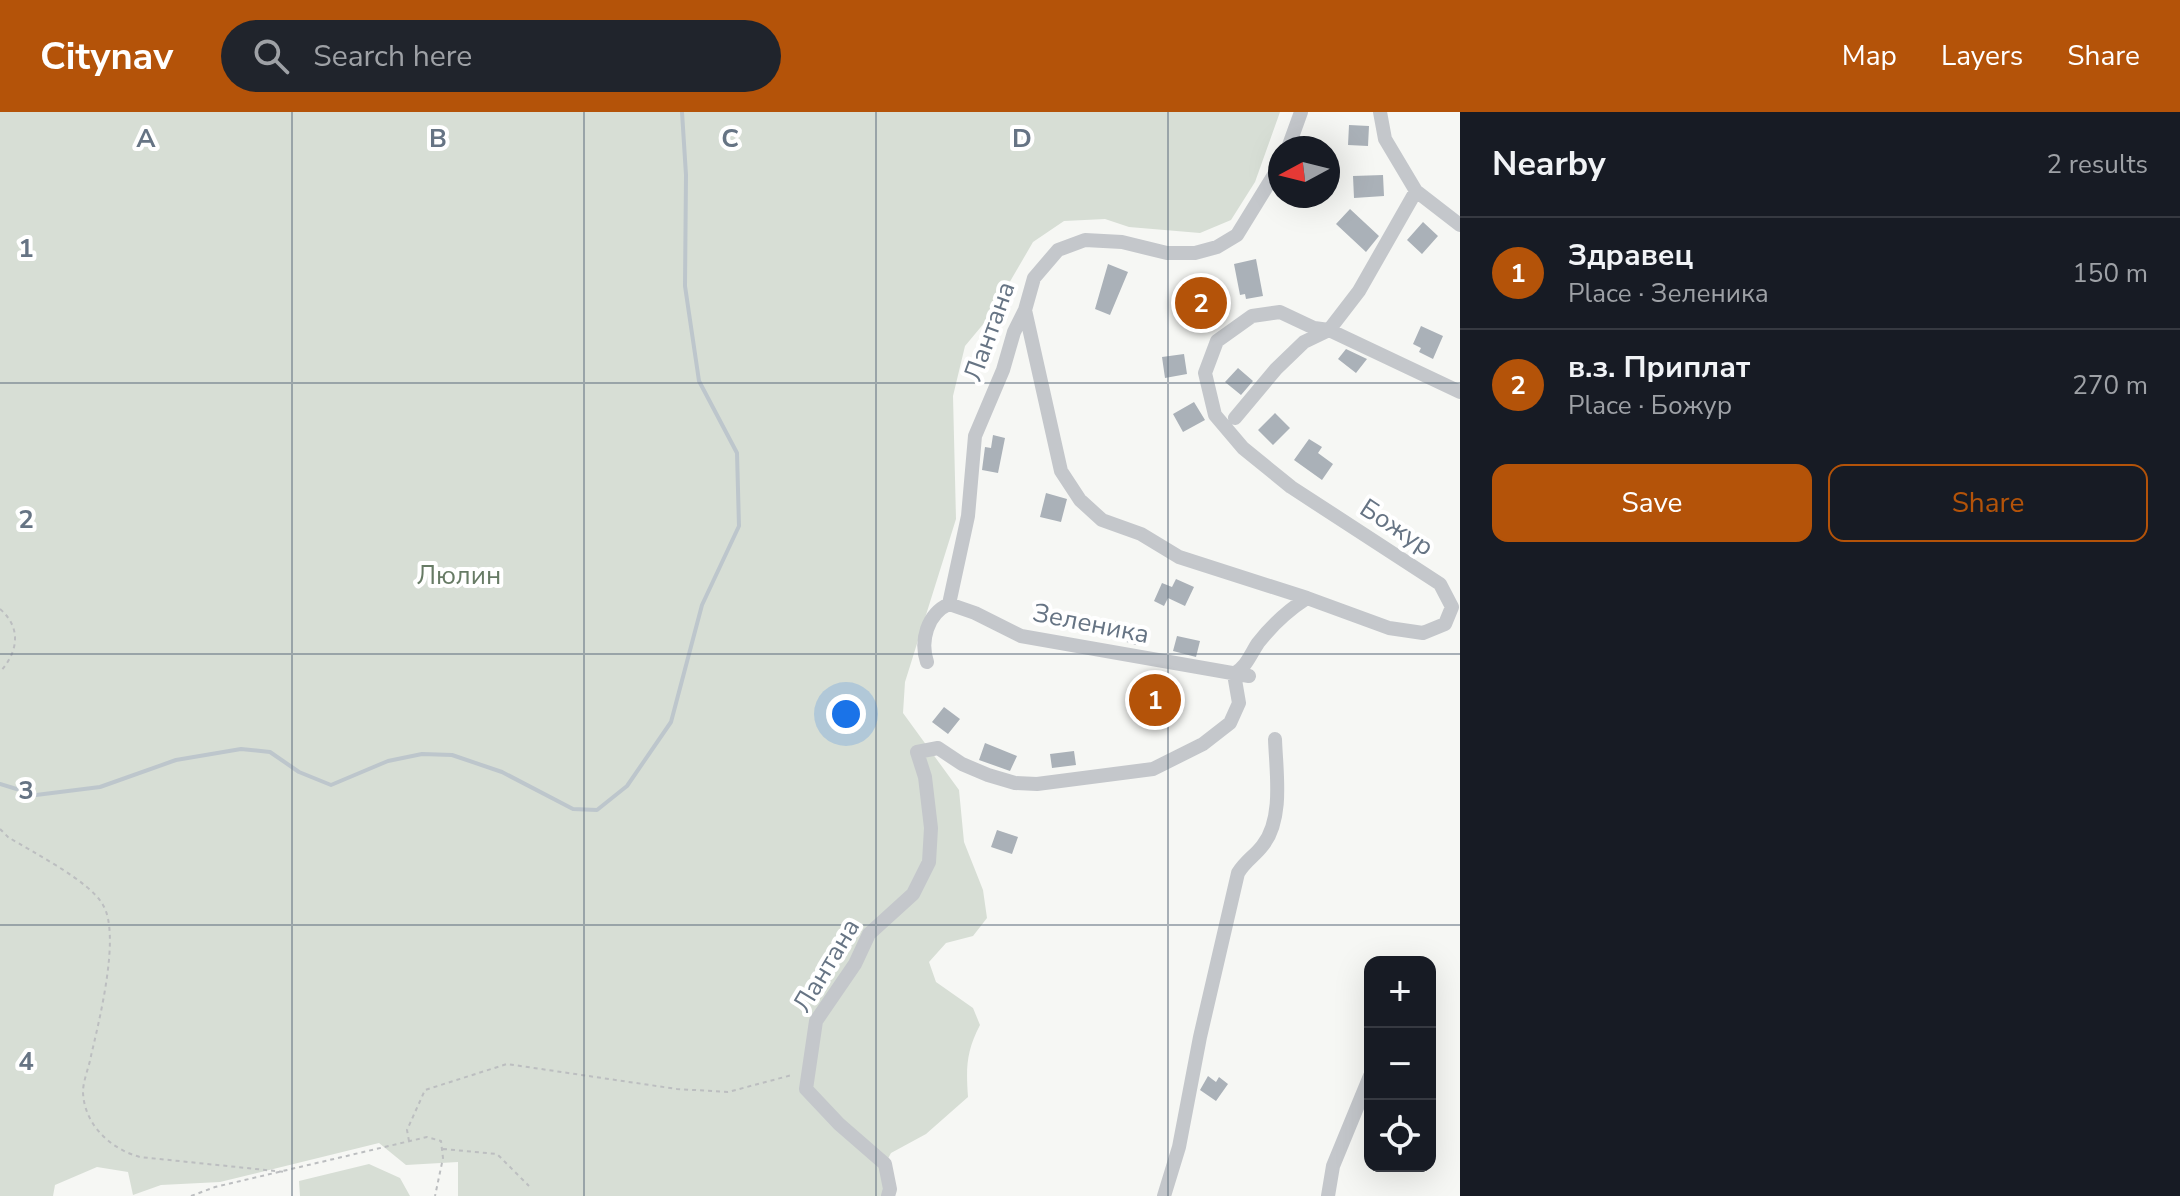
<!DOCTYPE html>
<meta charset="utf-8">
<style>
:root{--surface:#171b24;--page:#20242c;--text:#f1f3f6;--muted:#9ea1a6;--line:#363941;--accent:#b45309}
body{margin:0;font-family:"Nunito Sans",sans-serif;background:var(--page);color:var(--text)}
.controls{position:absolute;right:24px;bottom:24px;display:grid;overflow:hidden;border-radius:16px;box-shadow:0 8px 32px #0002}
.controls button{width:72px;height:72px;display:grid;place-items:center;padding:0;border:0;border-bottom:2px solid var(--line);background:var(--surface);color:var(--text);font:40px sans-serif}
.compass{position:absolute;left:1268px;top:24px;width:72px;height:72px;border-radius:50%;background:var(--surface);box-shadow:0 8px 32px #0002;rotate:263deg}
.you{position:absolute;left:846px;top:602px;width:28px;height:28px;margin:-20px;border:6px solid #fff;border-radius:50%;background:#1a73e8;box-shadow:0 0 0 12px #1a73e833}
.badge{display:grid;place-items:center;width:52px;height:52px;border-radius:50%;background:var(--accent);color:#fff;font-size:26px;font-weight:700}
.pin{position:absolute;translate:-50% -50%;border:4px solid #fff;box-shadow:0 2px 8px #0006}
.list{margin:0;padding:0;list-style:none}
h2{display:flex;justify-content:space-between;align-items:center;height:104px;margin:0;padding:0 32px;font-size:34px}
h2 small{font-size:26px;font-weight:400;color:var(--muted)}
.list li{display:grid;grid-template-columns:52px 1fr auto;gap:24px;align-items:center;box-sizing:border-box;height:112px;padding:0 32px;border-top:2px solid var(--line)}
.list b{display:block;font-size:30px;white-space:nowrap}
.list p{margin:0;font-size:26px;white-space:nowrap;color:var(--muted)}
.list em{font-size:26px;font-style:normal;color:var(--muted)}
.actions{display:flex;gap:16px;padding:24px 32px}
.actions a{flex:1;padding:18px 0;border:2px solid var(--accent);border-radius:16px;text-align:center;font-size:28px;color:var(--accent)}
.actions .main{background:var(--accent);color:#fff}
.icon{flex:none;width:44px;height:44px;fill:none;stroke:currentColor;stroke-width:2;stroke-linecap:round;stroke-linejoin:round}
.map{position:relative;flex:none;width:1460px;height:1084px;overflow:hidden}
header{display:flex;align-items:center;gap:48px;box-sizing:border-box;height:112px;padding:0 40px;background:var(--accent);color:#fff}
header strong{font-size:38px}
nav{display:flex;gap:44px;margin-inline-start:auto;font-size:28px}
.search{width:560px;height:72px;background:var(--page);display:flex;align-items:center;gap:20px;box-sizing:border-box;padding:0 28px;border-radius:44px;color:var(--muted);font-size:30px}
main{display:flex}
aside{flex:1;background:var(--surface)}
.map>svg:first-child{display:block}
.green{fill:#d7ded5}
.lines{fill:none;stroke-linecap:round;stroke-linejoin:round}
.stream{stroke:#bdc6cc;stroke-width:4}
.building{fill:#aab1b8}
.path{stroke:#bcbec0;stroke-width:2;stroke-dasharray:4 4;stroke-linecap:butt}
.street{stroke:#c4c7cb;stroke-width:14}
.grid{fill:none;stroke:#667484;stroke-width:2;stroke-opacity:0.55}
.labels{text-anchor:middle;stroke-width:8;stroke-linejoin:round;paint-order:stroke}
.street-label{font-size:26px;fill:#667484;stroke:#fff}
.park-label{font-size:26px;fill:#677b65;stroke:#fff}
.grid-label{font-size:26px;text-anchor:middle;font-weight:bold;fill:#667484;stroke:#fff;stroke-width:8;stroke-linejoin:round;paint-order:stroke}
</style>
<header>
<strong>Citynav</strong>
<div class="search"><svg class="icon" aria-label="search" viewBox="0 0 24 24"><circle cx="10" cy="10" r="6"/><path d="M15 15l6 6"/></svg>Search here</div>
<nav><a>Map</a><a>Layers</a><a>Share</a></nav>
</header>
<main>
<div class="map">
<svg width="1460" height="1084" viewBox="0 0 1460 1084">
<rect width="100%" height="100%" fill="#f6f7f4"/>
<path class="green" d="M0 0H1280L1255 70 1231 108 1200 121 1129 115 1105 107 1064 109 1033 130 990 204 965 234 953 284 956 407 905 570 903 601 959 678 964 730 983 778 987 806 973 824 946 831 929 850 936 870 973 896 980 913C966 940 966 956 968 985L926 1022 891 1041 885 1052 884 1084H458V1050L406 1053 379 1031 220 1070 161 1073 133 1083 128 1060 97 1055 55 1073 53 1084H0Z
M369 1052 400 1066 410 1084H300L299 1069Z"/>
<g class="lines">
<path class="stream" d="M0 672 36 683 100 675 176 648 241 637 270 640 299 660 331 673 388 649 422 642 452 643 502 660 573 697 597 698 627 674 671 610 702 493 739 414 737 341 699 269 685 174 686 63 682 0"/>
</g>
<path class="building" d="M1349 13 1369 14 1368 34 1348 33Z
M1383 63 1384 84 1354 86 1353 64Z
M1350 97 1379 124 1366 140 1336 112Z
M1423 110 1438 124 1422 142 1407 128Z
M1256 147 1263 184 1246 187 1245 182 1240 183 1234 152Z
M1108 152 1128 160 1110 203 1095 197Z
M1189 184H1212V198L1190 199Z
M1421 214 1443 224 1433 247 1419 240 1421 236 1413 232Z
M1346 237 1367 247 1356 261 1338 247Z
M1184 242 1187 262 1165 266 1162 245Z
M1238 256 1253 269 1241 283 1225 270Z
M1194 290 1205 308 1183 320 1173 302Z
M1275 301 1290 316 1273 333 1258 318Z
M993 323 1005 326 998 361 982 358 985 335 991 336Z
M1309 327 1322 335 1318 341 1333 352 1322 368 1294 348Z
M1046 381 1067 387 1061 410 1040 405Z
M1176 467 1194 475 1185 494 1168 486 1164 494 1154 489 1162 471 1172 475Z
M1113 509 1141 518 1136 533 1108 524Z
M1177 524 1200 529 1196 545 1173 539Z
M944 595 960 607 948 622 932 610Z
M985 631 1017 644 1010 659 979 648Z
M1074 639 1076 653 1052 656 1050 642Z
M997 718 1018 725 1012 742 991 735Z
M1208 964 1216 970 1219 965 1228 972 1216 989 1200 978Z"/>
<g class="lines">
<path class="path" d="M0 497C22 516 18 540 0 560
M0 717 8 725C32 740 90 769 103 793 121 823 99 909 91 944 89 955 83 969 83 980 84 1012 110 1037 140 1045L285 1060
M409 1029 407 1018 425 978 507 952 677 977 728 980 792 963
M443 1037 497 1042 529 1074
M191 1084 215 1075 427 1025 441 1029 443 1046 435 1084"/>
<path class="street" d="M1380 0 1385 27 1416 79 1460 113
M1288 36 1301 0
M1025 198 1061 359 1080 388 1102 408 1141 422 1179 445 1307 486 1389 516 1423 521 1445 512 1452 495 1440 472 1291 375 1243 336 1215 303 1205 261 1217 229 1252 204 1280 200 1314 216 1329 218 1460 280
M1235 306 1276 257 1304 230 1329 218 1359 179 1416 79
M949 492 968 404 975 324 1003 258 1014 220 1025 198 1034 166 1058 138 1085 128 1122 130 1167 141H1195L1217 135 1237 123 1280 53
M927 550C920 529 927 502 949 492L975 501 1021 524 1249 564
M888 1084 890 1077 885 1052 839 1012 806 977 816 909 855 852 869 822 913 782 929 750 931 716 925 665 917 640 938 636 962 652 988 663 1015 671 1037 672 1153 657 1203 632 1230 611 1239 591 1234 562C1247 554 1250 543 1258 531 1272 513 1287 499 1307 486
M1164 1084 1179 1035 1200 925 1238 761C1246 748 1255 744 1263 733 1284 706 1276 659 1275 627
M1328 1084 1333 1054 1370 964"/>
</g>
<path class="grid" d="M292 0V1084M584 0V1084M876 0V1084M1168 0V1084M0 271H1460M0 542H1460M0 813H1460"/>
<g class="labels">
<g class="street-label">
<text transform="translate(989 219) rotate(-70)" y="9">Лантана</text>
<text transform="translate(1397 415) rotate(33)" y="9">Божур</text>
<text transform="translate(1091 511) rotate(11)" y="9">Зеленика</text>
<text transform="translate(826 853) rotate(-59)" y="9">Лантана</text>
</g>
<g class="park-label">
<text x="459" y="472">Люлин</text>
</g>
</g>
<g class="grid-label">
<text x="146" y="35">A</text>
<text x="438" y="35">B</text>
<text x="730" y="35">C</text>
<text x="1022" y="35">D</text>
<text x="26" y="145">1</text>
<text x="26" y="416">2</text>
<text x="26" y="687">3</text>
<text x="26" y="958">4</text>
</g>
</svg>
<div class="controls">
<button>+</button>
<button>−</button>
<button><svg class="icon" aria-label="locate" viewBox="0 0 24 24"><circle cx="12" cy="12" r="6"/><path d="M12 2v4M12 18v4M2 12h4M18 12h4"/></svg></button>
</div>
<svg class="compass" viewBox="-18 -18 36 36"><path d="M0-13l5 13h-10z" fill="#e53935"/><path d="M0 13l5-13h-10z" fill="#9ea1a6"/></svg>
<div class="you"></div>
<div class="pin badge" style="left:1155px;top:588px">1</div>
<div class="pin badge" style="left:1201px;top:191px">2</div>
</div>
<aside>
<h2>Nearby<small>2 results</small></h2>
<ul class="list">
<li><span class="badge">1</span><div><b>Здравец</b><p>Place · Зеленика</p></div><em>150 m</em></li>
<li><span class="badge">2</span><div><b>в.з. Приплат</b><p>Place · Божур</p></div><em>270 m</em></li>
</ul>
<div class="actions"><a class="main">Save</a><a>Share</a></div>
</aside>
</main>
